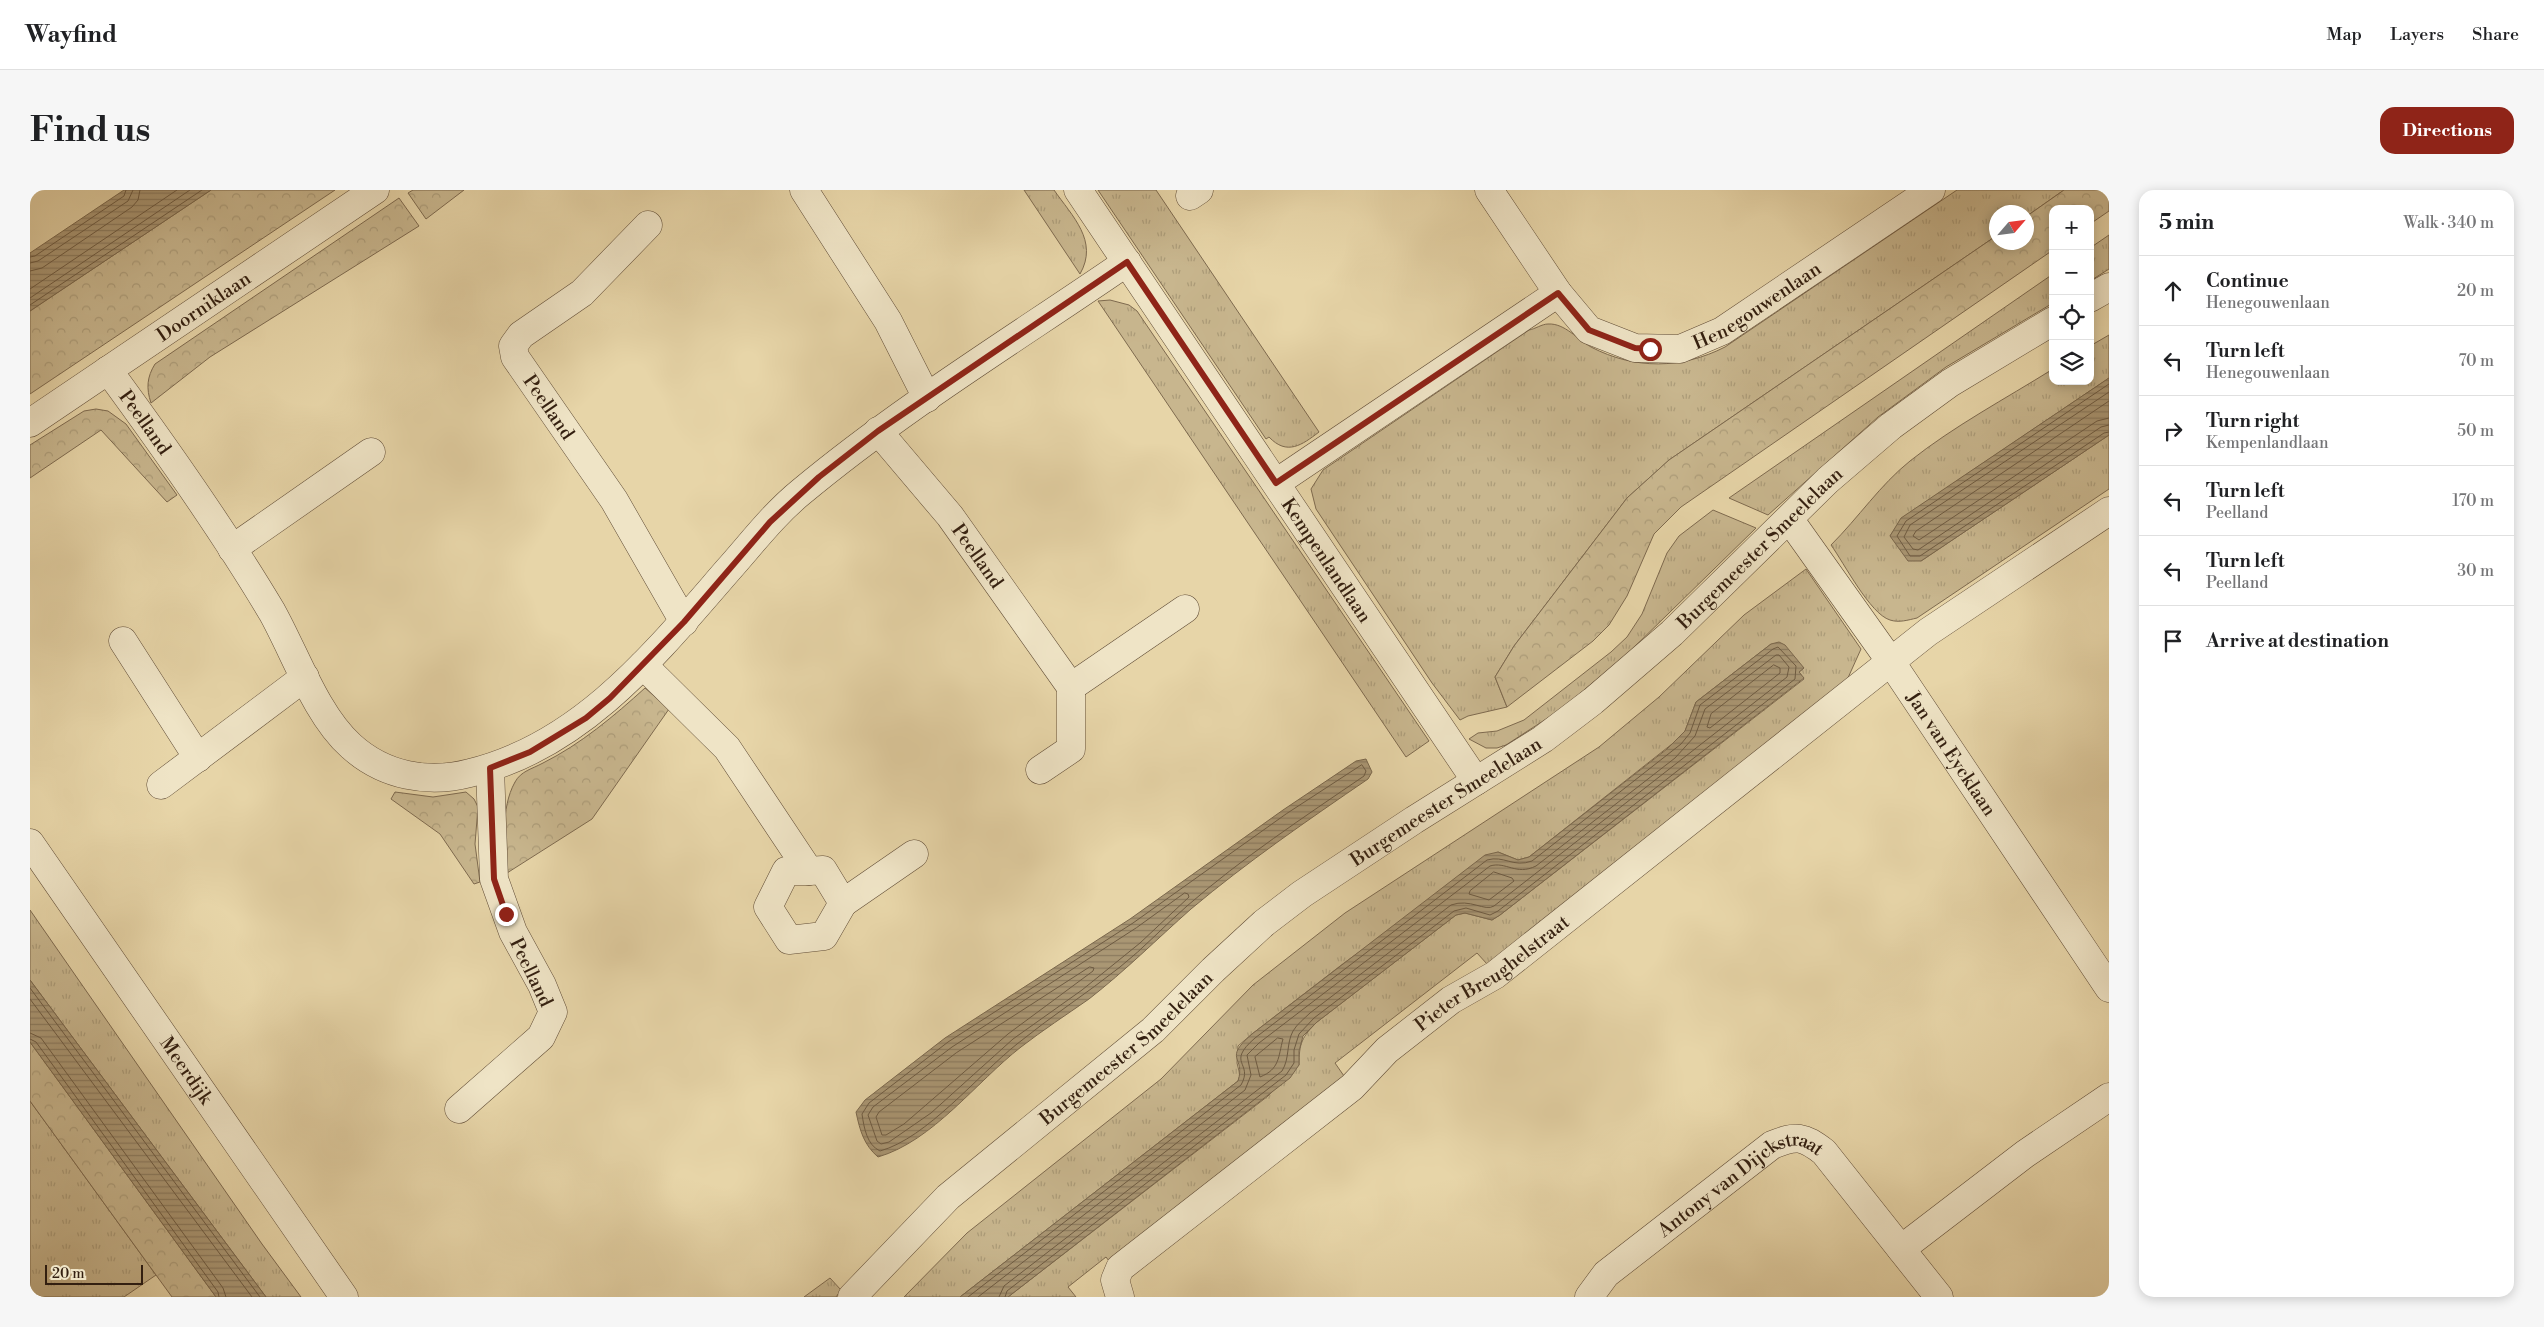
<!DOCTYPE html>
<meta charset="utf-8">
<style>
:root{--surface:#fff;--page:#f6f6f6;--text:#202124;--muted:#757577;--line:#e0e0e0;--accent:#8f2418}
body{margin:0;font-family:"Libre Bodoni",serif;background:var(--page);color:var(--text)}
.controls{position:absolute;right:15px;top:15px;display:grid;overflow:hidden;border-radius:10px;box-shadow:0 2px 12px #0003}
.controls button{width:45px;height:45px;display:grid;place-items:center;padding:0;border:0;border-bottom:1px solid var(--line);background:var(--surface);color:var(--text);font:25px sans-serif}
.compass{position:absolute;left:1959px;top:15px;width:45px;height:45px;border-radius:50%;background:var(--surface);box-shadow:0 2px 12px #0003;rotate:62deg}
.scale{position:absolute;left:15px;bottom:12px;width:98px;box-sizing:border-box;padding-left:5px;border:2px solid #331f10;border-top:0;font-size:14px;line-height:18px;white-space:nowrap;color:#331f10;-webkit-text-stroke:4px #efe4c6;paint-order:stroke}
.stop{position:absolute;width:15px;height:15px;margin:-11px;border:4px solid #8f2418;border-radius:50%;background:#fff}
.stop.end{background:#8f2418;border-color:#fff;box-shadow:0 1px 5px #0008}
.list{margin:0;padding:0;list-style:none}
h2{display:flex;justify-content:space-between;align-items:center;height:65px;margin:0;padding:0 20px;font-size:21px}
h2 small{font-size:16px;font-weight:400;color:var(--muted)}
.list li{display:grid;grid-template-columns:32px 1fr auto;gap:15px;align-items:center;box-sizing:border-box;height:70px;padding:0 20px;border-top:1px solid var(--line)}
.list b{display:block;font-size:19px;white-space:nowrap}
.list p{margin:0;font-size:16px;white-space:nowrap;color:var(--muted)}
.list em{font-size:16px;font-style:normal;color:var(--muted)}
.icon{flex:none;width:28px;height:28px;fill:none;stroke:currentColor;stroke-width:2;stroke-linecap:round;stroke-linejoin:round}
.map{position:relative;flex:none;width:2079px;height:1107px;overflow:hidden;border-radius:15px}
header{display:flex;align-items:center;gap:30px;box-sizing:border-box;height:70px;padding:0 25px;background:var(--surface);border-bottom:1px solid var(--line)}
header strong{font-size:24px}
nav{display:flex;gap:28px;margin-inline-start:auto;font-size:18px}
.intro{display:flex;align-items:center;justify-content:space-between;box-sizing:border-box;height:120px;padding:0 30px}
h1{margin:0;font-size:35px}
.button{padding:12px 22px;border-radius:15px;background:var(--accent);color:#fff;font-size:18px;font-weight:700}
main{display:flex;gap:30px;padding:0 30px}
aside{flex:1;background:var(--surface);border-radius:15px;box-shadow:0 2px 12px #0003}
.map>svg:first-child{display:block}
.grass{fill:url(#grass-tufts);stroke:#7e6a4f}
.forest{fill:url(#forest-crowns);stroke:#7e6a4f}
.water{fill:url(#water-rules);stroke:#7a674c}
.lines{fill:none;stroke-linecap:round;stroke-linejoin:round}
.shore{stroke:#6e5b42;stroke-width:1}
.minor-casing{stroke:#604c36;stroke-width:29}
.tertiary-casing{stroke:#604c36;stroke-width:29}
.minor{stroke:#efe4c6;stroke-width:28}
.tertiary{stroke:#efe4c6;stroke-width:28}
.route{stroke:#8f2418;stroke-width:6}
.labels{text-anchor:middle;stroke-width:4.5;stroke-linejoin:round;paint-order:stroke}
.street-label{font-size:19px;fill:#331f10;stroke:#efe4c6}
</style>
<header>
<strong>Wayfind</strong>
<nav><a>Map</a><a>Layers</a><a>Share</a></nav>
</header>
<div class="intro"><h1>Find us</h1><a class="button">Directions</a></div>
<main>
<div class="map">
<svg width="2079" height="1107" viewBox="0 0 2079 1107">
<defs>
<pattern id="grass-tufts" width="24" height="20" patternUnits="userSpaceOnUse" patternTransform="scale(1.25)"><rect width="24" height="20" fill="#c8b68e"/><path d="M3 7l-1-3M5 7V3M7 7l1-3M15 17l-1-3M17 17v-4M19 17l1-3" fill="none" stroke="#ac9c79"/></pattern>
<pattern id="forest-crowns" width="20" height="18" patternUnits="userSpaceOnUse" patternTransform="scale(1.25)"><rect width="20" height="18" fill="#c8b68e"/><path d="M2 6a3 3 0 1 1 6 0M12 15a3 3 0 1 1 6 0" fill="none" stroke="#ac9c79"/></pattern>
<pattern id="water-rules" width="6" height="5" patternUnits="userSpaceOnUse" patternTransform="scale(1.25)"><rect width="6" height="5" fill="#aa9774"/><path d="M0 2.5h6" fill="none" stroke="#8b7b5e"/></pattern>
</defs>
<rect width="100%" height="100%" fill="#e7d5a8"/>
<filter id="stains"><feTurbulence type="fractalNoise" baseFrequency=".004" numOctaves="4"/><feColorMatrix values="0 0 0 0 .2 0 0 0 0 .09 0 0 0 0 .02 0 0 0 .5 -.17"/></filter>
<radialGradient id="worn" r=".72"><stop offset=".6" stop-color="#630" stop-opacity="0"/><stop offset="1" stop-color="#630" stop-opacity=".3"/></radialGradient>
<path class="grass" d="M994 0H1024C1042 26 1069 51 1050 84Z
M1068 0H1126L1289 242C1272 255 1257 266 1239 247L1236 249Z
M1927 0H2034L1997 26 1996 22H1966V46L1639 270 1597 308 1484 456 1465 487 1477 517 1438 526 1430 530 1402 493 1286 319 1281 299 1293 280 1499 140C1505 139 1512 134 1518 134 1535 133 1548 150 1561 157 1605 180 1652 179 1695 157Z
M2079 45V79L2060 91V58Z
M2023 84V113L1916 177 1848 227 1738 325 1699 308Z
M1080 110 1099 115 1107 121 1399 551 1376 567 1068 111Z
M2079 145V188L1872 328 1860 346 1891 371 2079 245V299L1887 428C1878 430 1869 433 1860 430 1840 424 1814 373 1801 355 1829 327 1850 295 1880 271 1924 236 1975 209 2023 179V191H2060V156Z
M1683 320 1726 338 1595 466 1530 520 1476 555 1467 558H1456L1439 549 1448 543 1467 541 1494 530 1581 462 1597 447 1612 424 1637 363 1649 346Z
M1776 379 1831 459 1817 490 1457 774 1447 763 1305 873 1314 886 1079 1071 1076 1067 1038 1097 1046 1107H978L1238 906 1269 875C1269 853 1272 847 1287 832L1426 725 1435 723 1462 730 1470 725 1774 489 1769 482 1774 478 1741 454 1666 512 1655 541 1647 550 1499 667 1488 670 1468 662 1314 773 1222 844 1208 856 1207 873 1210 885 1208 891 930 1107H874L937 1043 1131 889 1223 795 1315 723 1569 557 1629 507 1714 425Z
M0 720 232 1054 271 1107H236L0 790Z
M0 911 126 1085 94 1107H0Z
M800 1088 811 1100 806 1107H774Z"/>
<path class="forest" d="M181 0H305L0 204V121Z
M383 0H434L396 29 378 3Z
M2034 0H2079V21L2060 34V19H2023V60L1651 317 1624 344 1597 406 1579 435 1563 451 1477 517 1465 487 1484 456 1597 308 1639 270 1966 46V52H1996L1997 26Z
M369 8 389 36 180 167 121 213C116 198 117 187 125 174Z
M66 219 78 221 96 234 147 305 137 312 71 240 0 288V255L54 221Z
M615 498 639 519 562 629 477 683C475 655 470 619 485 592 491 581 502 579 513 573 551 554 584 526 615 498Z
M365 602 403 607 436 602 444 609 448 617 445 654 450 692 444 694 410 644 361 609Z
M0 852 186 1107H142L126 1085 0 911Z"/>
<path class="water" d="M94 0H181L0 121V63Z
M2079 188V245L1891 371H1878L1860 346 1871 328Z
M1749 452 1755 455 1774 478 1769 482 1774 488 1470 725 1462 730 1435 723 1426 725 1287 832 1273 846 1269 861V875L1260 888 978 1107H930L1208 891C1216 866 1192 870 1222 844L1455 665 1468 662 1488 670 1499 667 1637 559 1655 541 1666 512 1741 454Z
M1336 569 1342 582 1338 589C1278 630 1217 672 1161 719 1127 749 1095 781 1059 809 1036 825 1013 840 991 857 946 892 903 951 848 967 834 955 830 941 826 922L835 910 915 848 1100 729 1253 620 1326 571Z
M0 790 236 1107H186L0 852Z"/>
<g class="lines">
<path class="shore" d="M0 67 5 66 94 6 96 0
M0 73 8 71 98 11 103 0
M0 81 12 78 102 17 108 10 110 0
M0 99 147 0
M0 108 160 0
M0 115 172 0
M2079 194 1876 331 1867 346 1880 366H1890L2074 243 2079 242
M2079 202 1880 335 1874 347 1883 359 1888 360 2071 237 2079 235
M2079 211 1886 341 1883 346 1889 350 2067 231 2079 228
M1744 475 1750 478V483L1680 538 1677 537 1681 524Z
M1332 575 1336 581 1334 586C1274 627 1212 668 1157 716 1134 736 1114 758 1090 777 1056 804 1020 827 987 854 948 885 897 948 850 961 837 955 834 938 832 924L839 913 918 852 1103 733 1256 624Z
M1464 682 1482 688 1484 691 1459 710 1439 704 1440 701Z
M1155 703 1158 704 1159 707 1110 753 1052 800 983 849 901 923 859 952 851 954 847 951 838 925 843 917 922 857 1106 738Z
M1060 777 1064 778 1063 781 978 844 874 934 856 945H852L846 927 849 922 926 863Z
M0 798 230 1107
M0 809 222 1107
M0 843 11 848 193 1098 196 1107
M1248 848 1253 849C1248 867 1250 879 1230 887L1225 867Z
M0 849 6 852 188 1102 189 1107
M938 1107 1211 895C1224 872 1195 874 1225 848L1457 670C1474 665 1483 678 1502 671L1651 554 1660 543 1670 515 1743 459 1748 457 1766 476 1765 489 1468 721 1460 725 1436 718 1424 721 1284 828 1269 844 1264 860V873L1256 885 977 1101 975 1107
M948 1107 1215 900 1221 885 1217 865 1229 853 1460 676C1476 671 1486 686 1506 676L1645 568 1665 546 1675 519 1746 465H1749L1759 477 1757 487 1464 716C1455 722 1440 708 1421 715L1280 823C1275 828 1267 834 1263 841 1256 854 1260 868 1252 881L974 1096 969 1107"/>
<defs>
<g id="minor">
<path d="M774 0 858 131 897 208"/>
<path id="s1" d="M1048 0 1446 591"/>
<path id="s2" d="M1459 0 1528 103 1559 140 1605 158 1650 159 1692 141 1901 0"/>
<path d="M1160 6 1169 0"/>
<path id="s3" d="M618 35 552 103 491 145 483 156 485 167 584 310 654 432"/>
<path id="s4" d="M78 180C136 259 192 338 242 422 265 463 286 525 321 556 354 586 398 594 440 583 552 556 626 463 698 380 722 353 744 324 771 302 873 217 988 147 1097 72"/>
<path id="s5" d="M0 233 345 0"/>
<path id="s6" d="M848 241 920 326 1041 497V559L1010 580"/>
<path d="M1246 293 1528 103"/>
<path id="s7" d="M1760 330 1861 472 2079 798"/>
<path d="M202 359 341 262"/>
<path d="M93 451 168 568"/>
<path d="M613 475 697 558 779 681 793 680 813 713 884 664"/>
<path d="M1041 497 1155 419"/>
<path d="M131 595 275 487"/>
<path id="s8" d="M0 653 314 1107"/>
<path d="M779 681H756L738 717 759 750 794 746 813 713"/>
<path d="M429 919 511 847 523 822 512 795 483 742 464 689 460 578"/>
<path d="M1871 1059 1995 964 2079 907"/>
<path id="s9" d="M1090 1107 1085 1090 1090 1078 1322 897 1357 860 1421 810 1465 785 1898 442 2079 321"/>
<path id="s10" d="M1559 1107 1576 1084 1742 955C1767 945 1773 946 1794 962L1909 1107"/>
</g>
<g id="tertiary">
<path d="M2060 108 2079 97"/>
<path id="s11" d="M822 1107 918 1007 1123 840 1183 780 1234 733 1272 704 1384 630 1513 549 1563 511 1642 443 1798 290 1861 236 1920 193 2023 131"/>
</g>
</defs>
<use href="#minor" class="minor-casing"/>
<use href="#tertiary" class="tertiary-casing"/>
<use href="#minor" class="minor"/>
<use href="#tertiary" class="tertiary"/>
</g>
<g class="lines">
<path class="route" d="M476 724 464 689 460 578 500 562 556 528 580 508 654 432 740 332 789 287 848 241 1097 72 1246 293 1528 103 1559 140 1605 158 1620 159"/>
</g>
<g class="labels">
<g class="street-label">
<text dy="7" stroke="none"><textPath href="#s2" startOffset="355">Henegouwenlaan</textPath></text>
<text dy="7" stroke="none"><textPath href="#s5" startOffset="209">Doorniklaan</textPath></text>
<text dy="7" stroke="none"><textPath href="#s3" startOffset="254">Peelland</textPath></text>
<text dy="7" stroke="none"><textPath href="#s4" startOffset="64">Peelland</textPath></text>
<text dy="7" stroke="none"><textPath href="#s11" startOffset="1181">Burgemeester Smeelelaan</textPath></text>
<text dy="7" stroke="none"><textPath href="#s6" startOffset="160">Peelland</textPath></text>
<text dy="7" stroke="none"><textPath href="#s1" startOffset="446">Kempenlandlaan</textPath></text>
<text dy="7" stroke="none"><textPath href="#s7" startOffset="284">Jan van Eycklaan</textPath></text>
<text dy="7" stroke="none"><textPath href="#s11" startOffset="776">Burgemeester Smeelelaan</textPath></text>
<text transform="translate(502 782) rotate(64)" y="7">Peelland</text>
<text dy="7" stroke="none"><textPath href="#s9" startOffset="506">Pieter Breughelstraat</textPath></text>
<text dy="7" stroke="none"><textPath href="#s11" startOffset="371">Burgemeester Smeelelaan</textPath></text>
<text dy="7" stroke="none"><textPath href="#s8" startOffset="276">Meerdijk</textPath></text>
<text dy="7" stroke="none"><textPath href="#s10" startOffset="195">Antony van Dijckstraat</textPath></text>
</g>
</g>
<rect width="100%" height="100%" filter="url(#stains)"/>
<rect width="100%" height="100%" fill="url(#worn)"/>
</svg>
<div class="controls">
<button>+</button>
<button>−</button>
<button><svg class="icon" aria-label="locate" viewBox="0 0 24 24"><circle cx="12" cy="12" r="6"/><path d="M12 2v4M12 18v4M2 12h4M18 12h4"/></svg></button>
<button><svg class="icon" aria-label="layers" viewBox="0 0 24 24"><path d="M12 4l9 5-9 5-9-5zM3 14l9 5 9-5"/></svg></button>
</div>
<svg class="compass" viewBox="-18 -18 36 36"><path d="M0-13l5 13h-10z" fill="#e53935"/><path d="M0 13l5-13h-10z" fill="#757577"/></svg>
<div class="scale">20 m</div>
<div class="stop" style="left:1620px;top:159px"></div>
<div class="stop end" style="left:476px;top:724px"></div>
</div>
<aside>
<h2>5 min<small>Walk · 340 m</small></h2>
<ul class="list">
<li><svg class="icon" aria-label="ahead" viewBox="0 0 24 24"><path d="M12 20V5M6 11l6-6 6 6"/></svg><div><b>Continue</b><p>Henegouwenlaan</p></div><em>20 m</em></li>
<li><svg class="icon" aria-label="left" viewBox="0 0 24 24"><path d="M17 20v-9H6M10 6l-5 5 5 5"/></svg><div><b>Turn left</b><p>Henegouwenlaan</p></div><em>70 m</em></li>
<li><svg class="icon" aria-label="right" viewBox="0 0 24 24"><path d="M7 20v-9h11M14 6l5 5-5 5"/></svg><div><b>Turn right</b><p>Kempenlandlaan</p></div><em>50 m</em></li>
<li><svg class="icon" aria-label="left" viewBox="0 0 24 24"><path d="M17 20v-9H6M10 6l-5 5 5 5"/></svg><div><b>Turn left</b><p>Peelland</p></div><em>170 m</em></li>
<li><svg class="icon" aria-label="left" viewBox="0 0 24 24"><path d="M17 20v-9H6M10 6l-5 5 5 5"/></svg><div><b>Turn left</b><p>Peelland</p></div><em>30 m</em></li>
<li><svg class="icon" aria-label="arrive" viewBox="0 0 24 24"><path d="M6 21V4h12l-3 4 3 4H6"/></svg><div><b>Arrive at destination</b></div></li>
</ul>
</aside>
</main>
